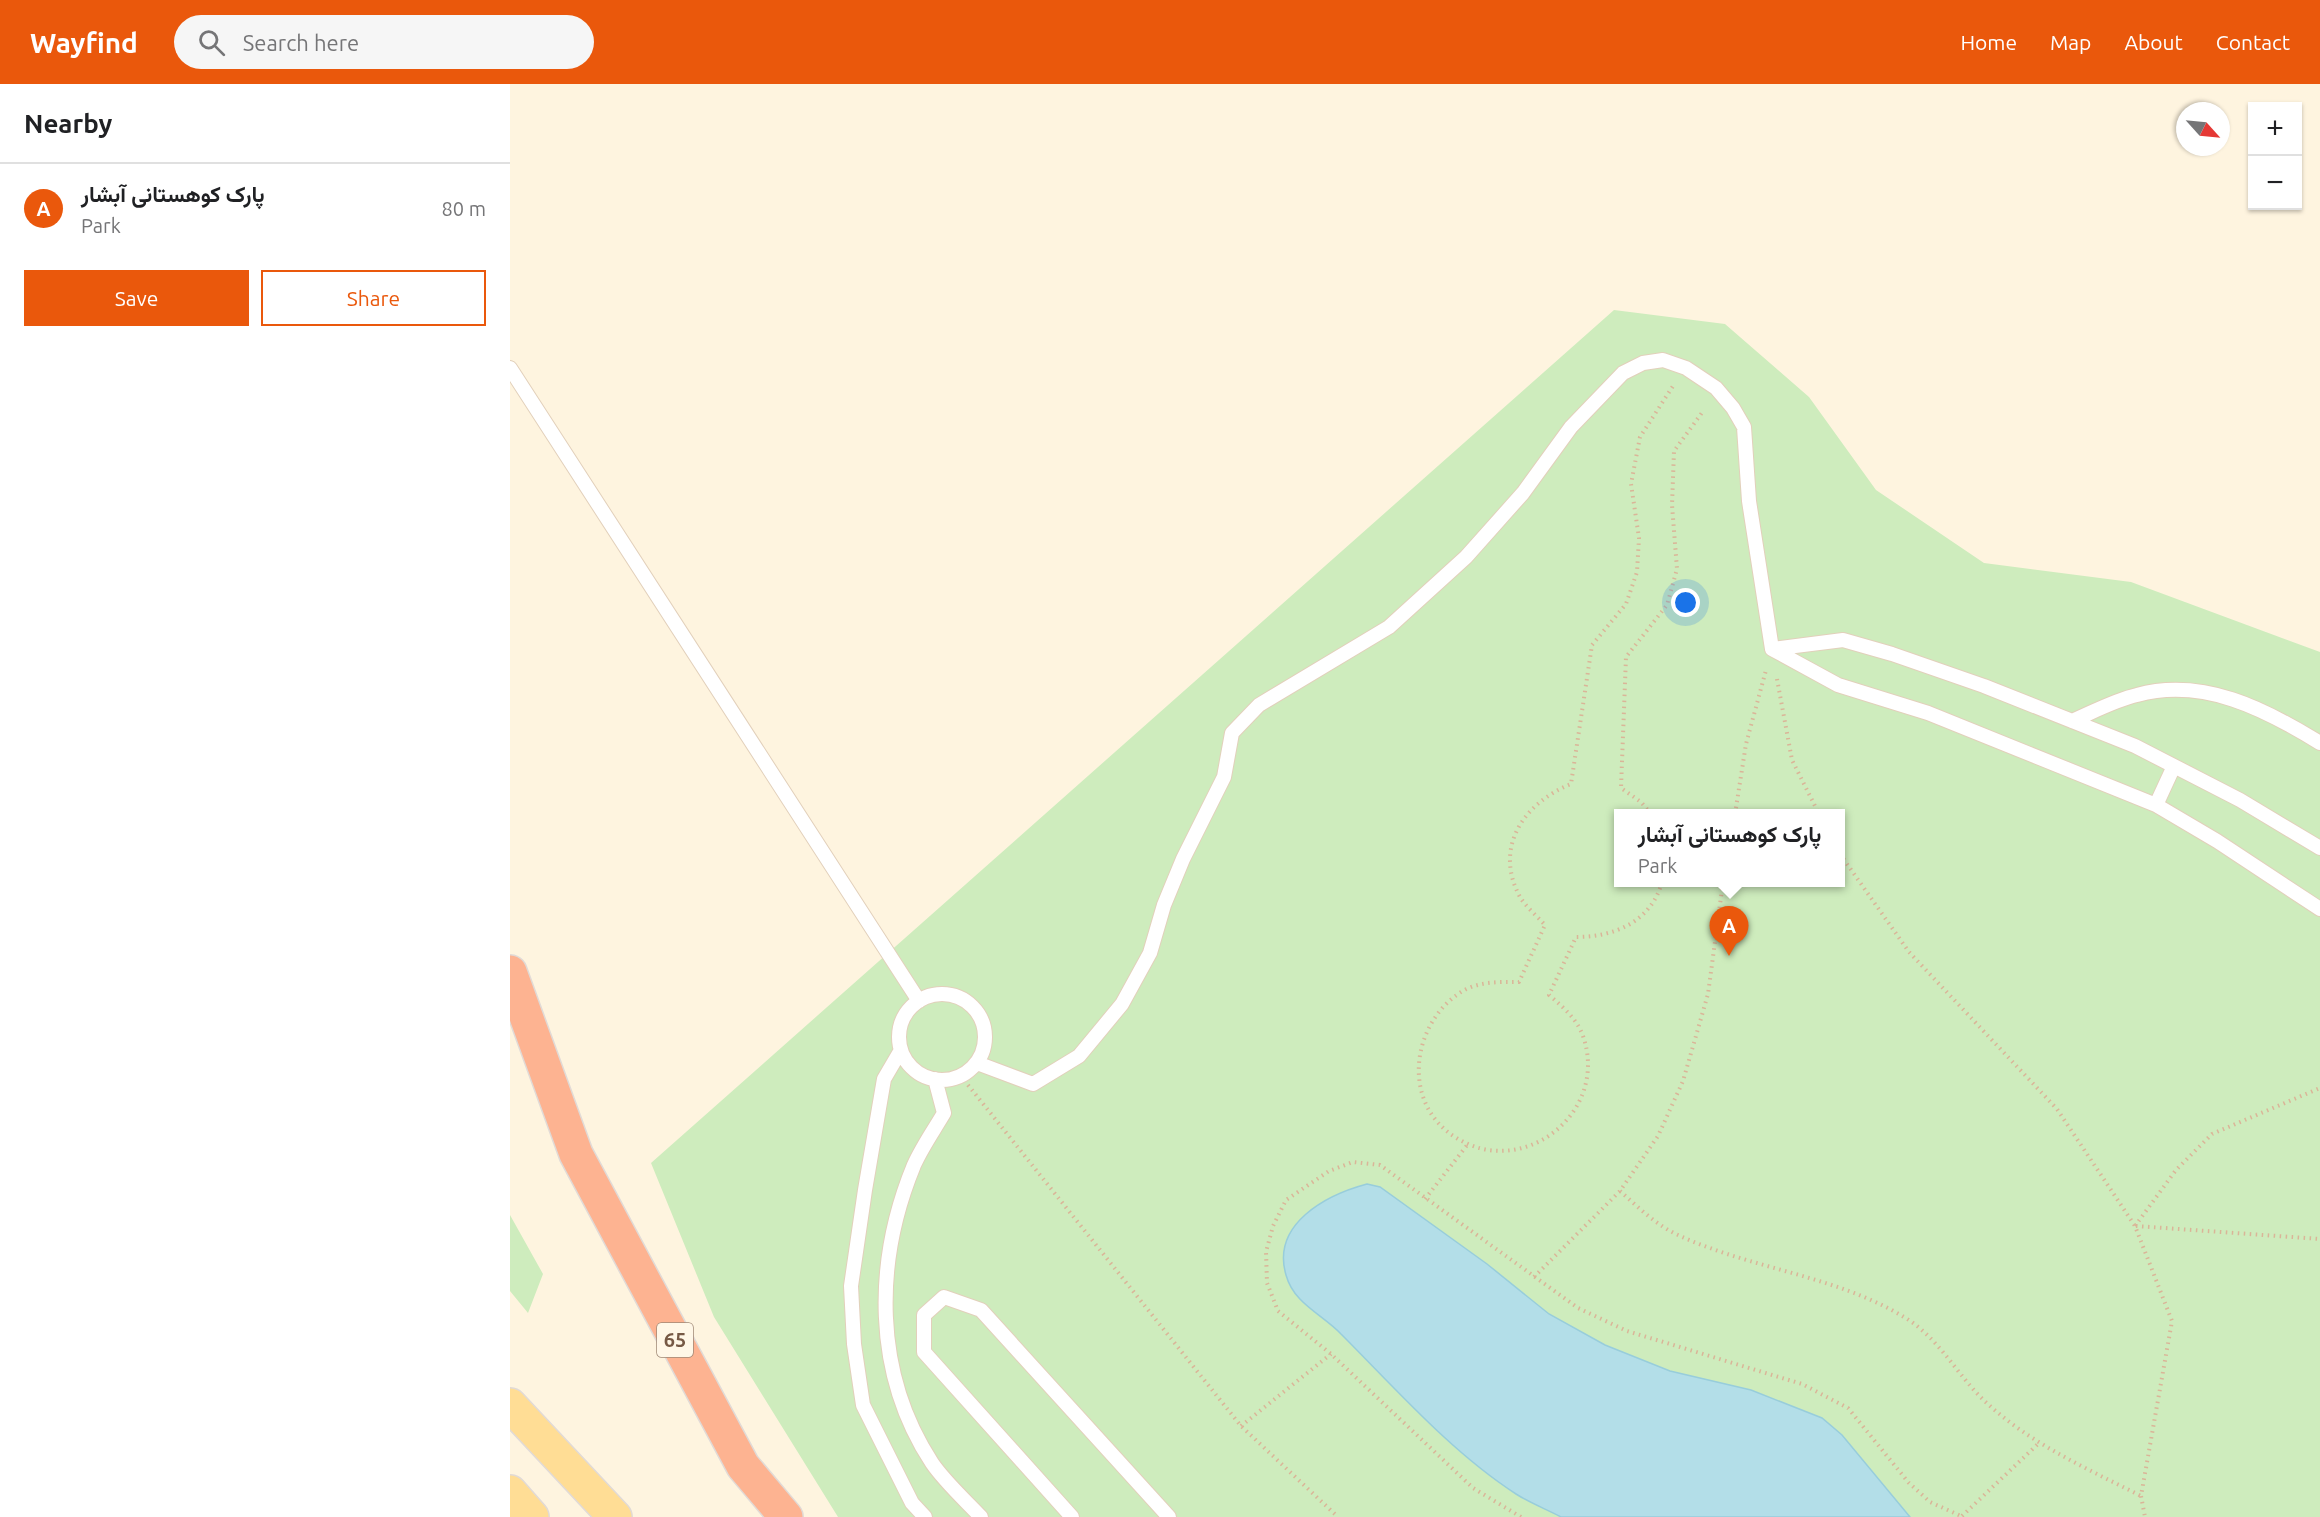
<!DOCTYPE html>
<meta charset="utf-8">
<style>
:root{--surface:#fff;--page:#f6f6f6;--text:#202124;--muted:#757577;--line:#e0e0e0;--accent:#ea580c}
body{margin:0;font-family:Ubuntu,Vazirmatn,sans-serif;background:var(--page);color:var(--text)}
.controls{position:absolute;right:18px;top:18px;display:grid;overflow:hidden;border-radius:0px;box-shadow:0 2px 4px #0004}
.controls button{width:54px;height:54px;display:grid;place-items:center;padding:0;border:0;border-bottom:2px solid var(--line);background:var(--surface);color:var(--text);font:30px sans-serif}
.compass{position:absolute;left:1666px;top:18px;width:54px;height:54px;border-radius:50%;background:var(--surface);box-shadow:0 2px 4px #0004;rotate:117deg}
.you{position:absolute;left:1176px;top:519px;width:21px;height:21px;margin:-15px;border:4px solid #fff;border-radius:50%;background:#1a73e8;box-shadow:0 0 0 9px #1a73e833}
.badge{display:grid;place-items:center;width:39px;height:39px;border-radius:50%;background:var(--accent);color:#fff;font-size:20px;font-weight:700}
.pin{position:absolute;translate:-50% -50px;filter:drop-shadow(0 2px 3px #0008)}
.pin::after{content:'';position:absolute;top:32px;width:21px;height:18px;background:inherit;clip-path:polygon(0 0,100% 0,50% 100%)}
.popup{position:absolute;left:1104px;top:725px;width:231px;height:78px;box-sizing:border-box;display:grid;place-content:center;border-radius:0px;background:var(--surface);filter:drop-shadow(0 2px 4px #0005);font-size:20px;white-space:nowrap;color:var(--muted)}
.popup b{font-size:22px;color:var(--text)}
.popup::after{content:'';position:absolute;left:50%;top:100%;margin-left:-12px;border:12px solid transparent;border-top-color:var(--surface)}
.list{margin:0;padding:0;list-style:none}
h2{display:flex;justify-content:space-between;align-items:center;height:78px;margin:0;padding:0 24px;font-size:26px}
h2 small{font-size:20px;font-weight:400;color:var(--muted)}
.list li{display:grid;grid-template-columns:39px 1fr auto;gap:18px;align-items:center;box-sizing:border-box;height:90px;padding:0 24px;border-top:2px solid var(--line)}
.list b{display:block;font-size:22px;white-space:nowrap}
.list p{margin:0;font-size:20px;white-space:nowrap;color:var(--muted)}
.list em{font-size:20px;font-style:normal;color:var(--muted)}
.actions{display:flex;gap:12px;padding:18px 24px}
.actions a{flex:1;padding:14px 0;border:2px solid var(--accent);border-radius:0px;text-align:center;font-size:21px;color:var(--accent)}
.actions .main{background:var(--accent);color:#fff}
.icon{flex:none;width:33px;height:33px;fill:none;stroke:currentColor;stroke-width:2;stroke-linecap:round;stroke-linejoin:round}
.map{position:relative;flex:none;width:1810px;height:1433px;overflow:hidden}
header{display:flex;align-items:center;gap:36px;box-sizing:border-box;height:84px;padding:0 30px;background:var(--accent);color:#fff}
header strong{font-size:28px}
nav{display:flex;gap:33px;margin-inline-start:auto;font-size:21px}
.search{width:420px;height:54px;background:var(--page);display:flex;align-items:center;gap:15px;box-sizing:border-box;padding:0 21px;border-radius:33px;color:var(--muted);font-size:22px}
main{display:flex}
aside{flex:1;background:var(--surface)}
.map>svg:first-child{display:block}
.green{fill:#ceecbd;fill-rule:evenodd}
.water{fill:#b3dee8;stroke:#98cddb;stroke-width:1.5}
.lines{fill:none;stroke-linecap:round;stroke-linejoin:round}
.lane-casing{stroke:#e2d0bb;stroke-width:16}
.primary-casing{stroke:#e1dad6;stroke-width:36}
.highway-casing{stroke:#e1dad6;stroke-width:36}
.path{stroke:#dab598;stroke-width:4;stroke-dasharray:1.5 4.5;stroke-linecap:butt}
.lane{stroke:#fff;stroke-width:14}
.primary{stroke:#ffdd95;stroke-width:33}
.highway{stroke:#fdb391;stroke-width:33}
.labels{text-anchor:middle;stroke-width:6;stroke-linejoin:round;paint-order:stroke}
.shield{fill:#fff7e7;stroke:#9f8876;stroke-width:1.5}
.shield-label{font-size:20px;font-weight:bold;fill:#765945}
</style>
<header>
<strong>Wayfind</strong>
<div class="search"><svg class="icon" aria-label="search" viewBox="0 0 24 24"><circle cx="10" cy="10" r="6"/><path d="M15 15l6 6"/></svg>Search here</div>
<nav><a>Home</a><a>Map</a><a>About</a><a>Contact</a></nav>
</header>
<main>
<aside>
<h2>Nearby<small></small></h2>
<ul class="list">
<li><span class="badge">A</span><div><b>پارک کوهستانی آبشار</b><p>Park</p></div><em>80 m</em></li>
</ul>
<div class="actions"><a class="main">Save</a><a>Share</a></div>
</aside>
<div class="map">
<svg width="1810" height="1433" viewBox="0 0 1810 1433">
<rect width="100%" height="100%" fill="#fef4df"/>
<path class="green" d="M1104 226 1215 240 1299 313 1366 406 1474 479 1621 498 1810 568V1433H328L204 1233 141 1079ZM1108 730H1330V798H1108Z
M0 1131 33 1190 18 1229 0 1207Z"/>
<path class="water" d="M857 1100 870 1103 977 1180 1039 1230 1095 1261 1160 1287 1241 1306 1312 1334 1332 1351 1400 1433H1051C1036 1425 1020 1419 1006 1410 941 1368 885 1304 831 1250 812 1230 784 1220 776 1191 761 1140 816 1111 857 1100Z"/>
<g class="lines">
<defs>
<path id="lane" d="M0 284 409 917
M1262 565 1328 601 1418 629 1646 721 1707 757 1810 825
M1262 565 1333 556 1382 570 1474 602 1625 662 1730 716 1810 764
M1562 637C1583 628 1605 616 1627 611 1693 593 1755 625 1810 659
M1646 721 1664 682
M389 953a43 43 0 1 1 86 0a43 43 0 1 1-86 0Z
M391 966 374 995 355 1106 341 1202 344 1260 353 1321 402 1419 415 1433
M467 979 523 1000 569 972 612 920 640 869 654 821 673 775 714 693 722 649 749 621 879 543 956 473 1013 409 1061 343 1113 289 1133 279 1153 276 1176 284 1206 304 1223 324 1234 343 1239 417 1262 565
M425 995 434 1029C424 1046 412 1063 404 1081 364 1178 363 1289 422 1379 435 1398 455 1416 471 1433
M562 1433 414 1268V1231L434 1213 471 1226 659 1433"/>
<path id="primary" d="M0 1321 105 1433
M0 1408 22 1433"/>
<path id="highway" d="M0 888 66 1070 233 1382 276 1433"/>
</defs>
<use href="#lane" class="lane-casing"/>
<use href="#primary" class="primary-casing"/>
<use href="#highway" class="highway-casing"/>
<path class="path" d="M1267 595 1282 676 1309 730
M1141 730 1131 718 1111 704 1116 573 1157 521 1167 485 1162 421 1164 367 1194 326
M1225 730 1236 660 1256 586
M1330 770 1399 868 1547 1025 1625 1142 1662 1237 1631 1412 1635 1433
M1152 798C1141 838 1104 853 1066 853L1039 911C1053 923 1067 935 1073 952 1100 1029 1012 1097 945 1053 891 1019 901 940 951 908 969 897 989 898 1009 898L1035 841C1027 832 1016 823 1010 813 983 763 1014 719 1061 700L1082 561 1116 520 1127 488 1129 454 1121 400 1130 353 1163 302
M458 1001 731 1342 828 1433
M1110 1107C1128 1123 1146 1141 1168 1151 1241 1185 1324 1191 1394 1233 1430 1254 1449 1295 1479 1321 1523 1361 1578 1385 1631 1412
M915 1115 958 1060
M1625 1142 1666 1086 1702 1050 1810 1004
M1626 1142 1810 1155
M1024 1193 1110 1107 1148 1052 1173 997 1198 910 1213 798
M731 1342 821 1270
M1452 1432 1529 1359
M1011 1433 963 1404 821 1270 768 1227 757 1199 756 1168 763 1142 776 1116 819 1087 843 1078 870 1081 1068 1224 1117 1247 1292 1300 1338 1324 1399 1399 1420 1418 1451 1432"/>
<use href="#lane" class="lane"/>
<use href="#primary" class="primary"/>
<use href="#highway" class="highway"/>
</g>
<g class="labels">
<rect class="shield" x="147" y="1239" width="36" height="34" rx="4.5"/>
<g class="shield-label">
<text x="165" y="1263">65</text>
</g>
</g>
</svg>
<div class="controls">
<button>+</button>
<button>−</button>
</div>
<svg class="compass" viewBox="-18 -18 36 36"><path d="M0-13l5 13h-10z" fill="#e53935"/><path d="M0 13l5-13h-10z" fill="#757577"/></svg>
<div class="you"></div>
<div class="pin badge" style="left:1219px;top:872px">A</div>
<div class="popup"><b>پارک کوهستانی آبشار</b>Park</div>
</div>
</main>
